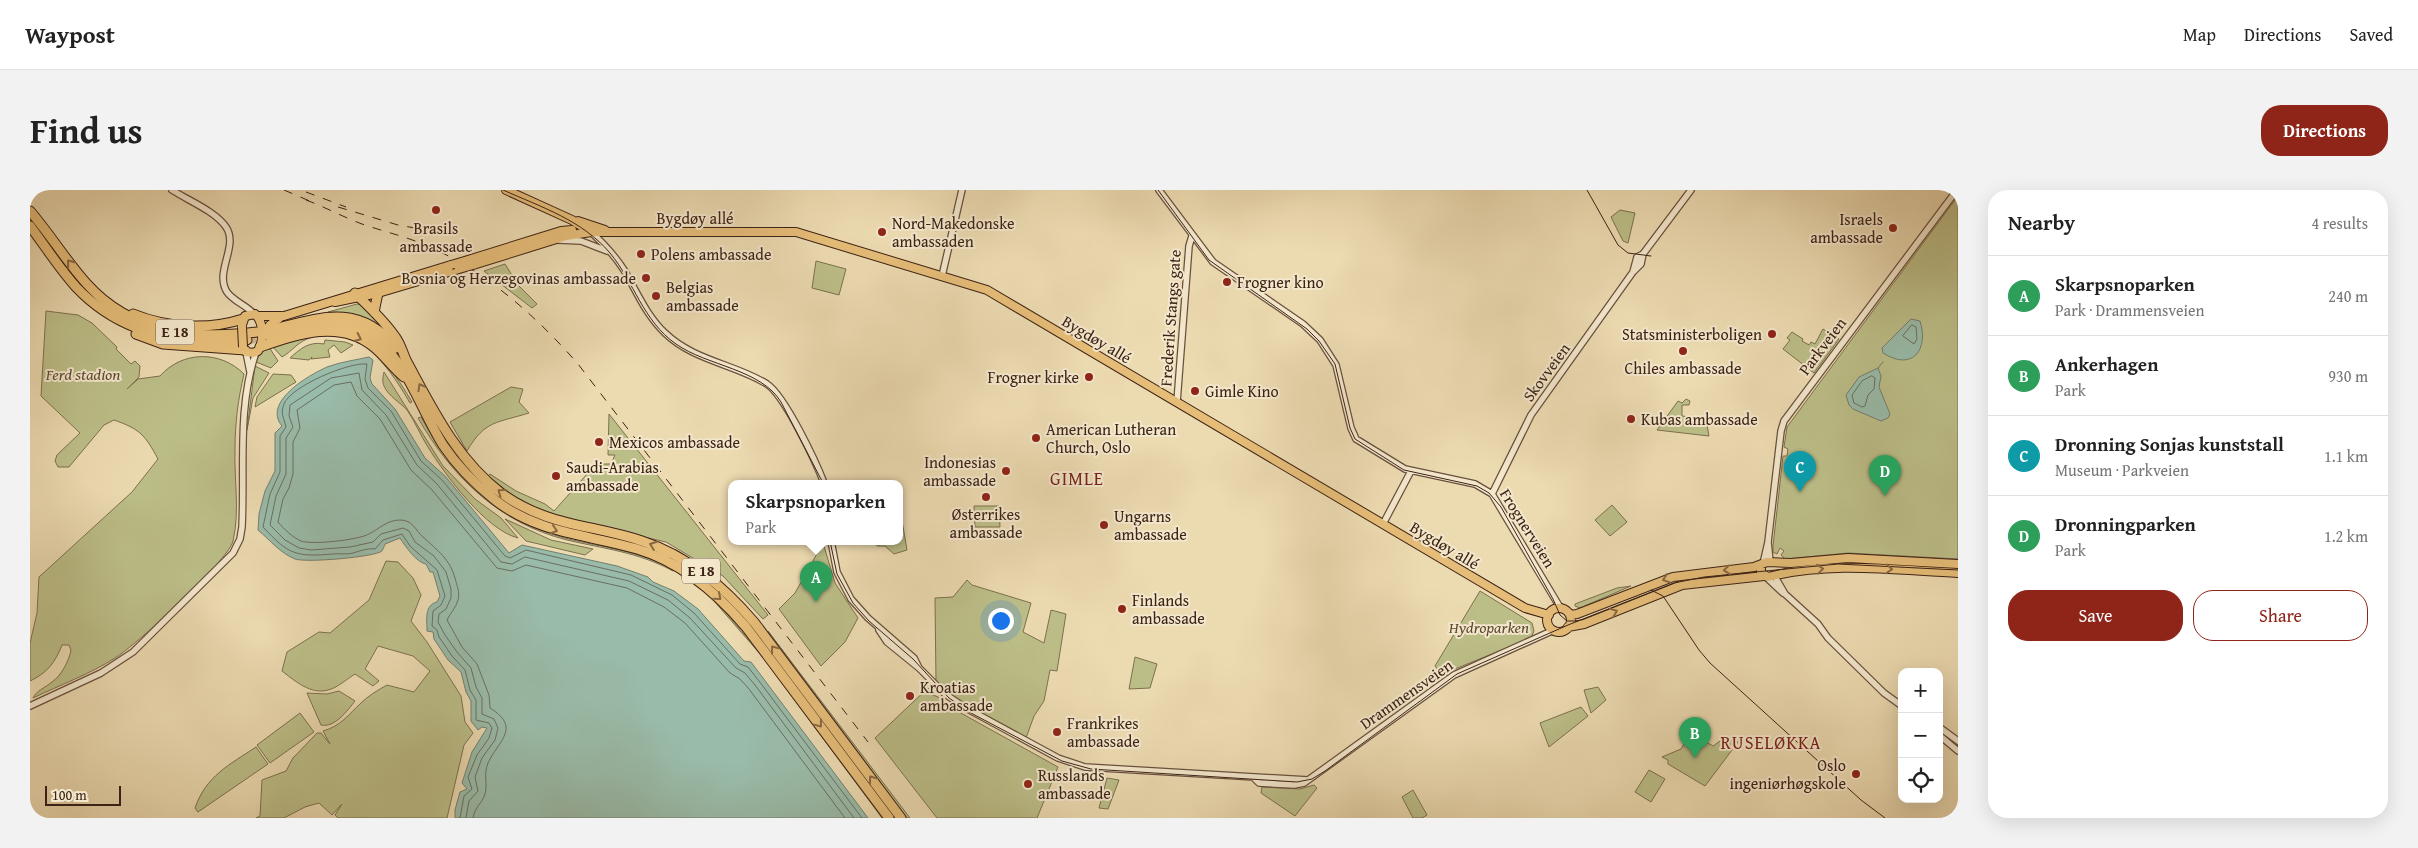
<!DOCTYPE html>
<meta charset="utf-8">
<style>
:root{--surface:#fff;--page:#f2f2f2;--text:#222;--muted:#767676;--line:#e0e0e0;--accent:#8f2418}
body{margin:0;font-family:"Gentium Book Plus",serif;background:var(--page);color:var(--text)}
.controls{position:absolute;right:15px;bottom:15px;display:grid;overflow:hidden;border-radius:10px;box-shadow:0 5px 20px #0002}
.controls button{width:45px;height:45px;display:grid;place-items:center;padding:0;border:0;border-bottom:1px solid var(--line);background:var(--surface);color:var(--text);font:25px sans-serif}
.scale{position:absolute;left:15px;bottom:12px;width:76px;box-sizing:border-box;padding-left:5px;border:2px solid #3d2216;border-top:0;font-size:14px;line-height:18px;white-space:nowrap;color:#3d2216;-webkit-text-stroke:4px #f3e7cc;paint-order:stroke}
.you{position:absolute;left:970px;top:430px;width:18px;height:18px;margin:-12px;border:4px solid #fff;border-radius:50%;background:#1a73e8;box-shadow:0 0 0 8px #1a73e833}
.badge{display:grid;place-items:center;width:32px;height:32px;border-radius:50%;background:var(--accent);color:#fff;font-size:16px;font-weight:700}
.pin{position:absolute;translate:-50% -41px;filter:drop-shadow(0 1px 2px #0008)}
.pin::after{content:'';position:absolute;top:26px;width:18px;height:15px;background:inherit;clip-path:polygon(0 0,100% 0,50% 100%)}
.popup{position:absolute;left:698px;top:290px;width:175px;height:65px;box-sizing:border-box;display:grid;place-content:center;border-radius:10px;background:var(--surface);filter:drop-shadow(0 1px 4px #0005);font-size:16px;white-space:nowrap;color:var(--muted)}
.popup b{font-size:19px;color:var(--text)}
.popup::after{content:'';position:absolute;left:50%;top:100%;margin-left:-10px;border:10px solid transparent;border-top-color:var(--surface)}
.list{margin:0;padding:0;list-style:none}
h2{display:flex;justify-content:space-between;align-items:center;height:65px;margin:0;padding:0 20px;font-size:21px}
h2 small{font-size:16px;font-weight:400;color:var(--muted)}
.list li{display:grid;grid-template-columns:32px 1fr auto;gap:15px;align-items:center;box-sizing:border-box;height:80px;padding:0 20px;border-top:1px solid var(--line)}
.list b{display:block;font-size:19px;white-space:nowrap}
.list p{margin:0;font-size:16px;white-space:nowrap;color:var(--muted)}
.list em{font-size:16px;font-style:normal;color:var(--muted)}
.actions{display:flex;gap:10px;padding:15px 20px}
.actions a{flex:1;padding:11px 0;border:1px solid var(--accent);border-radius:20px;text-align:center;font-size:18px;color:var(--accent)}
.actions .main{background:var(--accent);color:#fff}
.icon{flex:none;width:28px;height:28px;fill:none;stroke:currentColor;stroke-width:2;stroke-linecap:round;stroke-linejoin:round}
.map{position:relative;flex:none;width:1928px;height:628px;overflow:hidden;border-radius:20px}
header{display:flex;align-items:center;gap:30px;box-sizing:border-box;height:70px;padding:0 25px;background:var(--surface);border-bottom:1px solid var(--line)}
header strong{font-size:24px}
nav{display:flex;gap:28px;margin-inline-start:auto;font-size:18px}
.intro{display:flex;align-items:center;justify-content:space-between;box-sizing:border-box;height:120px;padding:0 30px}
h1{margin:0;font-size:35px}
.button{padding:12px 22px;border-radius:20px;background:var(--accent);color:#fff;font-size:18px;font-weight:700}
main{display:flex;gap:30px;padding:0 30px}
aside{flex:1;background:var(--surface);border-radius:20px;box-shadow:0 5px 20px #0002}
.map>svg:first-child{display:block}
.green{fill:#bcbe88;stroke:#7c704f}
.water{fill:#99bba9;stroke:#747e6e}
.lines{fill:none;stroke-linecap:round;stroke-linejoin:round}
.shore{stroke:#6b6e60;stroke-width:1}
.stream{stroke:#747e6e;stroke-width:1}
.highway-tunnel{stroke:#c9b592;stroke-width:9;stroke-dasharray:9 4.5;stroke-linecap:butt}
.minor-casing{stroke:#69503d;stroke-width:8}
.major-casing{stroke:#3d2216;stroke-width:10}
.highway-casing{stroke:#3d2216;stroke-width:11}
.minor{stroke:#f3e7cc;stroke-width:5.5}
.major{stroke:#e6bd78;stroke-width:8}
.highway{stroke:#e6bd78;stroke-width:9}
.tram{stroke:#3d2216;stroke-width:1}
.rail{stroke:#3d2216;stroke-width:1;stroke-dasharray:9 9;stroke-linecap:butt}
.major-bridge-casing{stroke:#3d2216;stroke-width:10;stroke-linecap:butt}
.major-bridge{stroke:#e6bd78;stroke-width:8}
.oneway{stroke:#896842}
.poi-dot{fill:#8f2418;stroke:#f3e7cc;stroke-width:2}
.labels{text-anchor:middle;stroke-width:4;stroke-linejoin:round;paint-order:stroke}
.shield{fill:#f3e7cc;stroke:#745d4d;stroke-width:1}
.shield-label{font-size:15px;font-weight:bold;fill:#3d2216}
.street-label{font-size:16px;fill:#3d2216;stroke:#f3e7cc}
.poi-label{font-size:16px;fill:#3d2216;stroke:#f3e7cc;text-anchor:start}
.park-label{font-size:16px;font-style:italic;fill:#5d4932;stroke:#f3e7cc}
.neighbourhood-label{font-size:18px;letter-spacing:1px;fill:#7a1f14;stroke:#f3e7cc}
</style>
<header>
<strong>Waypost</strong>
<nav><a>Map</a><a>Directions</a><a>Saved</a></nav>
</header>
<div class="intro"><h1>Find us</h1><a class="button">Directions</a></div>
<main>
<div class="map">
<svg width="1928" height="628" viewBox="0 0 1928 628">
<rect width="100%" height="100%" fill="#ecdab1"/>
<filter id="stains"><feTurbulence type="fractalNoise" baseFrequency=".004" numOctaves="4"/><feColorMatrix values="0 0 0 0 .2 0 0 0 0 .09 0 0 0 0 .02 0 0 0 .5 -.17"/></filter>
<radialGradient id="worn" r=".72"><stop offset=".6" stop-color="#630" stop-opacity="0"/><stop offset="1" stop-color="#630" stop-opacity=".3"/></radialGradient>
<path class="green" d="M1928 6V369L1818 363 1755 369 1751 365 1754 361 1750 358 1747 364 1743 362V356L1753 266H1757L1758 259 1754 257 1757 237Z
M1590 20 1605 23 1598 53 1593 51 1581 27Z
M786 71 816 79 809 105 782 98Z
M475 74 488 95 507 114 502 118 454 81Z
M327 114 333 115 357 141C339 129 321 122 298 122Z
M16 121 48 125 62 133 87 157 86 159 101 174 105 171 110 176 109 187 97 199 108 189 130 186C152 161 190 160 214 184 208 209 205 234 205 259 204 290 210 321 203 351 199 370 105 456 85 468 60 484 30 495 3 508 6 501 16 497 22 492 31 486 39 471 41 460L39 455H32C25 473 17 483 0 491V453L7 423 9 387 102 302 128 269C115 245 110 239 84 230L74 235 39 277H28L25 271 27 265 50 243 11 206Z
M1793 139 1809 149 1784 183 1753 159 1760 150 1757 148 1762 142 1773 149 1772 151 1779 155 1781 152 1785 154Z
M294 144C340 147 360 175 382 212L380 213C359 177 326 128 277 149 267 153 261 162 252 167L242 156 279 145Z
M295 150 315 152 323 155 311 163 304 155 298 160 300 167 281 169 282 167 279 170 260 168C270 159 279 151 294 154Z
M239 157 248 171 241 178 226 172 231 161Z
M225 176 239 183 223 208 217 240Z
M354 182 413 276 445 309 471 328 488 348C456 340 415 285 398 257 390 245 385 231 377 220 370 212 359 207 354 196 352 192 353 185 354 182Z
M243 184 261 185 266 192 225 217 227 207Z
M481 197 493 199 489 212 499 223C467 233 455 230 437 261L420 232Z
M1656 209 1660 211 1659 215H1652V226L1676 229 1679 246 1627 240 1648 211 1652 213Z
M579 224 738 425 733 429 693 386 636 352 543 331 508 319 481 305 458 286 460 284 486 301 515 314 524 321 566 274H581L585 265H578Z
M391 227C422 285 469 331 535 348 575 358 605 360 644 379L643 381C608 362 575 359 537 350 469 333 422 287 388 228Z
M1582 315 1597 332 1580 346 1565 330Z
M944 316H969L970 337H945Z
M870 319 877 360 864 364 855 356H847L845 351H870Z
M475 329 521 350 563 359 555 365 496 351Z
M793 353 805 393 828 428 815 452 791 476 749 419 765 403Z
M356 371 368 372 383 388 391 405 381 431 397 452 431 506 435 532 443 543 434 555 417 628H308L305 625 312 614 302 625 289 613 275 617 254 628H226L230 626 232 590 256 581 263 568 287 543H291L300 554 293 541C311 536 318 525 331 513 338 506 348 500 357 495L384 502 400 481 383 466 348 456 335 479 349 491 343 496 325 484C317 489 307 498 298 500 281 505 265 491 252 481L257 462 289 442 300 443 339 410Z
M937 390 942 395 1001 413 993 442 1014 453 1021 420 1036 424 1027 481 1020 480 1014 511 1004 526 996 548C965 532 932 518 906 493L905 408 923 407Z
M1601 396 1550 418 1545 416V414L1587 398Z
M1450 401 1502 433 1504 441 1501 448 1425 479 1414 487 1405 476Z
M685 410 732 465 854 628H852L731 465 684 411Z
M738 441 880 628H877Z
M1105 467 1127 474 1120 498 1099 499Z
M1568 497 1576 510 1561 523 1554 500Z
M898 498 903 502V505L908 507 920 517 1028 577 1007 628H907L845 548Z
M309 501 325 511C317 521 305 538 291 535L277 503 297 504Z
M1551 517 1558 526 1519 557 1510 533Z
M270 523 284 542 240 573 227 555Z
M1661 543 1683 556 1693 549 1708 552 1675 596 1638 574V570L1632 567 1651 559Z
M226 557 238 574 168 622 165 618C176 586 199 575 226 557Z
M1619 580 1635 589 1621 612 1605 602Z
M1077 588 1089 590 1078 619 1069 618Z
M1284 595 1287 598 1265 626 1231 603 1232 597 1270 599Z
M1383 600 1397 625 1392 628H1383L1372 607Z"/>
<path class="water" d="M1881 129 1890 131C1899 159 1883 182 1853 163L1852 158Z
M339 167 343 170 340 188 342 194 365 219 395 268 415 286 479 363 492 355 587 376 618 387 623 392 644 401 668 419 714 471 721 472 838 628H425V620L430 602 437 599 432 593 442 562 457 538 452 537 448 540 441 531V511L436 502 431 482 418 470 404 449 403 442 397 441C397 430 394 415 407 412L410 406 403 382H400L396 374C387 373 375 356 370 348L355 354C355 355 352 361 352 361 345 367 276 373 265 369 250 363 240 350 228 340L229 324 235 301 245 281V243L252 236C232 212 279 185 297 177 310 172 326 170 339 167Z
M1848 178 1851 186 1849 197 1860 224 1858 228 1851 231 1823 219 1819 215 1816 205 1829 187Z"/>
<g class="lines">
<path class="shore" d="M1882 135 1886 137 1887 149 1884 154 1873 146Z
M1842 186 1845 188 1844 199 1838 205 1835 216 1832 217 1824 213 1822 205 1832 191Z
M430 628 434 606 442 599 438 587 447 565 459 548 462 538 459 533 446 530V510L440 500 435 480 422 466 409 447 407 440 402 436 403 421 411 415 415 406 407 380 380 356 372 344 353 350 345 359C337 358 330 361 323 363 317 365 309 363 303 364 266 367 259 365 233 337L240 304 250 282V246L256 237C254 228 250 223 254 214 261 196 319 172 337 174L335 189 338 198 361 221 391 271 412 290 475 366 480 368 496 360 601 385 642 405 664 423 710 474 718 477 729 491 832 628
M436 628 439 611 448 601 445 587 452 568 465 550 468 538 464 529 452 524V508L446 497 441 478 427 462 415 445 408 432 409 424 416 419 421 408V399L416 382 404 366 385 352 379 341 373 338 351 344 343 352 320 357 281 360 269 358 255 350 240 335 246 306 256 284V248L263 237 259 226 260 215 301 188 329 183 332 200 356 225 387 275 407 294 471 372 482 374 495 367 599 391 638 410 660 428 706 478 715 483 725 495 824 628
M443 628C445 616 452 614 455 604 458 594 453 585 458 573 468 551 492 538 460 518L459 505 447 474 432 457 417 430C420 423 426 418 428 410 430 402 427 396 425 388 420 369 407 360 393 347 385 340 383 330 370 330 357 330 349 339 339 344 328 350 283 355 271 351 262 347 254 339 248 332L253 309 259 298 263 284V252L270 238 267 220 304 195 321 192 327 206 350 229 381 280 402 300 467 378 482 381 496 375 597 398 634 417 655 433 700 483 710 489 719 499 815 628"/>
<path class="stream" d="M1848 178 1853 172"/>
<path class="highway-tunnel" d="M217 150 239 146"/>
<defs>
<path id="minor" d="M142 0C159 11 185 21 196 37 209 56 184 82 197 102 203 111 216 115 224 124
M1129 0 1183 72 1273 134 1290 150 1306 175 1321 238 1326 249 1375 279 1445 294 1462 304 1531 419
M561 42C573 53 585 66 594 80 607 102 616 125 635 143 664 171 705 174 737 194 755 206 786 272 794 293
M528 50 551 51 577 61
M1603 82 1607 67 1613 64 1661 0
M912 86 932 0
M216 162 220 182
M1147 212 1159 56 1162 46
M1462 304 1501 225 1603 82 1611 74 1613 64
M1353 334 1381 281
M801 351 807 382 821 409 838 428 884 468 889 478 915 504 934 517 1028 568 1055 577 1278 590
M1738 352 1740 372
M1733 374 1738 352 1751 241 1754 231 1927 0
M1744 385 1755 404 1788 434 1798 448 1854 503 1872 516
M1736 387 1753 403
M849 440 857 452 889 478
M0 516 71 483 103 462 203 363 210 349 212 337C215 278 207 218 226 162
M1909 537 1928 551
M1909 545 1928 561
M1224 588 1229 593 1264 595 1274 593 1424 485 1524 440"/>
<path id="major" d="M476 0 542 30 561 42
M548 31 575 40
M438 70 531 41 542 40
M443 75 536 46 561 42H766L957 100 1495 418 1519 425
M305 112 348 103 429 79
M227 126H254L421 75
M212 135 215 126 225 124C234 132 234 151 228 161L223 163 216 162 213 157
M232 145 240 135 252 126
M1731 375V383L1738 387C1800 371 1864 380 1928 383
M1517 430a12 12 0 1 1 24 0a12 12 0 1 1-24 0Z
M1540 425 1547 424 1643 387 1724 377 1737 372 1761 373 1818 368 1928 374
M1538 437 1554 434 1652 395 1734 386"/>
<path id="highway" d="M0 21C20 44 36 71 57 94 101 143 164 150 227 142
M0 36C15 56 29 78 46 97 91 145 154 156 217 150
M325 103C339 117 355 131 366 148 371 155 373 164 377 172 402 218 427 270 471 303 518 337 561 334 612 351 658 366 693 396 724 432L871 628
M344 122 348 103
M103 124C137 138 179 140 213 129
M244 139C291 127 330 113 366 158
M106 144 133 154 215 160
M239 146C260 142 281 132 302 133 367 135 384 209 413 255 427 276 445 294 465 310 509 344 556 344 607 359 651 372 686 402 716 437L859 628
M230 157C268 144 310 129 344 157 355 166 363 178 374 187"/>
</defs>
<use href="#minor" class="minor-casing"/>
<use href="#major" class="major-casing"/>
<use href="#highway" class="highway-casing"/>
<use href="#minor" class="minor"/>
<use href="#major" class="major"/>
<use href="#highway" class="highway"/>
<path class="tram" d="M473 0C511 17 552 30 580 63 604 92 613 131 646 154 677 176 731 179 751 212L793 293
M1128 0 1179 70 1277 139 1289 151 1305 174 1320 238 1325 249 1374 280 1447 296 1459 303 1471 317 1523 409 1530 425 1537 431H1547
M1557 0 1588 55 1598 63 1621 66
M800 351 807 384 823 413 839 431 883 469 919 508 939 522 1032 571 1061 579 1267 592 1282 589 1295 581 1427 484 1538 435 1644 393 1674 387 1808 374 1928 380
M1621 400 1633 406 1669 460 1680 473 1831 610 1855 628"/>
<path class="rail" d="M254 0 282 12
M276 2 316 17
M276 10C295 17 313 27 332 34 355 42 378 47 400 57 458 83 507 127 548 174L838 552
M308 17 368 35 430 46"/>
<defs>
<path id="major-bridge" d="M421 75 438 70
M429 79 443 75
M212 137 213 157"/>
</defs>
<use href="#major-bridge" class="major-bridge-casing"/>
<use href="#major-bridge" class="major-bridge"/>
</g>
<defs><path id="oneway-chevron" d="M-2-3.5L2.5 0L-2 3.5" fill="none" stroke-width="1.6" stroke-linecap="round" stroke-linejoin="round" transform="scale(1.25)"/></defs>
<g class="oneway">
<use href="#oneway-chevron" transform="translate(40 73) rotate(-128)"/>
<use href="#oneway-chevron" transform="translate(328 148) rotate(25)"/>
<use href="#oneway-chevron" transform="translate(391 197) rotate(-120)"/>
<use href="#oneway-chevron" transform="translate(471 302) rotate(-144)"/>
<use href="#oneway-chevron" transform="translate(524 340) rotate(18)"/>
<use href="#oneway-chevron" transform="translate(623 355) rotate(-160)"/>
<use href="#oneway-chevron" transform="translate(1790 379) rotate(-6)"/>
<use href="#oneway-chevron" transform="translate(1859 379) rotate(3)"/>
<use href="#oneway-chevron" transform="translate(1697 380) rotate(174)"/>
<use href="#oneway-chevron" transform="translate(1636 389) rotate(161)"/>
<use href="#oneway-chevron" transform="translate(688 407) rotate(41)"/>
<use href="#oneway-chevron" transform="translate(1584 422) rotate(-22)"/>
<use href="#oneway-chevron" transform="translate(744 459) rotate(-127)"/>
<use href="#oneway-chevron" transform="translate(789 534) rotate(53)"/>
<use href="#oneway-chevron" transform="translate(842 589) rotate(-127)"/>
</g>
<g class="poi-dot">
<circle cx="406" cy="20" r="5"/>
<circle cx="1863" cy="38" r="5"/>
<circle cx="852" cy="42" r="5"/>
<circle cx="611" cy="64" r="5"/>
<circle cx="616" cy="88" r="5"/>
<circle cx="1197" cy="92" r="5"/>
<circle cx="626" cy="106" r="5"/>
<circle cx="1742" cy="144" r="5"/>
<circle cx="1653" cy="161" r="5"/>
<circle cx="1059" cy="187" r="5"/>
<circle cx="1165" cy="201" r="5"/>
<circle cx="1601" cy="229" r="5"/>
<circle cx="1006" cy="248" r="5"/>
<circle cx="569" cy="252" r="5"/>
<circle cx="976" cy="281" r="5"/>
<circle cx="526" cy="286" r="5"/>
<circle cx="956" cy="307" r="5"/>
<circle cx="1074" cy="335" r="5"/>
<circle cx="1092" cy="419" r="5"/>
<circle cx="880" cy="506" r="5"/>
<circle cx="1027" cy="542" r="5"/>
<circle cx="1826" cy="584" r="5"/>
<circle cx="998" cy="594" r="5"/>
</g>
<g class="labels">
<g class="shield">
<rect x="126" y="129.5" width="38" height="25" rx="4"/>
<rect x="652" y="368.5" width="38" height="25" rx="4"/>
</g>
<g class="shield-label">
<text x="145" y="147">E 18</text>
<text x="671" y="386">E 18</text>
</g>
<g class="street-label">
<text x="665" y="34">Bygdøy allé</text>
<text transform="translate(1140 128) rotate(-86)" y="6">Frederik Stangs gate</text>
<text transform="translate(1067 149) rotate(31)" y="6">Bygdøy allé</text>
<text transform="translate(1792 156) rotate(-53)" y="6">Parkveien</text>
<text transform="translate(1516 182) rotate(-54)" y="6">Skovveien</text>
<text transform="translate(1498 338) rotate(58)" y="6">Frognerveien</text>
<text transform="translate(1415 355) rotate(31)" y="6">Bygdøy allé</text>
<text transform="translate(1376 504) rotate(-35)" y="6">Drammensveien</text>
</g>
<g class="poi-label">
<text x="1853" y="35" text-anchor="end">Israels<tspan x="1853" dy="18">ambassade</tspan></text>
<text x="862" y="39">Nord-Makedonske<tspan x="862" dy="18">ambassaden</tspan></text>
<text x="406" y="44" text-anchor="middle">Brasils<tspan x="406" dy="18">ambassade</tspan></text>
<text x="621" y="70">Polens ambassade</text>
<text x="606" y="94" text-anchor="end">Bosnia og Herzegovinas ambassade</text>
<text x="1207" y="98">Frogner kino</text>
<text x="636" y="103">Belgias<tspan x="636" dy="18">ambassade</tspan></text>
<text x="1732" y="150" text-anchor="end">Statsministerboligen</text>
<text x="1653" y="184" text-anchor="middle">Chiles ambassade</text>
<text x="1049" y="193" text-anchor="end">Frogner kirke</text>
<text x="1175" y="207">Gimle Kino</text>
<text x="1611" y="235">Kubas ambassade</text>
<text x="1016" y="245">American Lutheran<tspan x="1016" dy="18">Church, Oslo</tspan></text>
<text x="579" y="258">Mexicos ambassade</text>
<text x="966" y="278" text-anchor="end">Indonesias<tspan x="966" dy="18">ambassade</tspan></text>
<text x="536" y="283">Saudi-Arabias<tspan x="536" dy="18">ambassade</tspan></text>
<text x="956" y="330" text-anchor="middle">Østerrikes<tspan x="956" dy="18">ambassade</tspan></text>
<text x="1084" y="332">Ungarns<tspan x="1084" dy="18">ambassade</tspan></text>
<text x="1102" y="416">Finlands<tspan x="1102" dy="18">ambassade</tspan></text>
<text x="890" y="503">Kroatias<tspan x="890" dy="18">ambassade</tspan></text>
<text x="1037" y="539">Frankrikes<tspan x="1037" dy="18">ambassade</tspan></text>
<text x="1816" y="581" text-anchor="end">Oslo<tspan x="1816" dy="18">ingeniørhøgskole</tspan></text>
<text x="1008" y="591">Russlands<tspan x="1008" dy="18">ambassade</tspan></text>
</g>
<g class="park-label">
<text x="53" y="190">Ferd stadion</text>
<text x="1459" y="443">Hydroparken</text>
</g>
<g class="neighbourhood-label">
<text x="1047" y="295">GIMLE</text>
<text x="1741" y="559">RUSELØKKA</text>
</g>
</g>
<rect width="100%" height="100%" filter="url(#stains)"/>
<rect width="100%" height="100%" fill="url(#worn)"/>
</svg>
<div class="controls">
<button>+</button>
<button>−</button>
<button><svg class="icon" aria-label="locate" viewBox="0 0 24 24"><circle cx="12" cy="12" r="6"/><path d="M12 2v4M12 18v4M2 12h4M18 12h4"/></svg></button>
</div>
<div class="scale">100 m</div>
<div class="you"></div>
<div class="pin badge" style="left:786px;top:412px;background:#2e9e5b">A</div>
<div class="popup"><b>Skarpsnoparken</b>Park</div>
<div class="pin badge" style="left:1665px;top:568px;background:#2e9e5b">B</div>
<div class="pin badge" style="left:1770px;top:302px;background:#0f9aa8">C</div>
<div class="pin badge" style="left:1855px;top:306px;background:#2e9e5b">D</div>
</div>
<aside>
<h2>Nearby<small>4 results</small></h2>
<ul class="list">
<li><span class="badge" style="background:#2e9e5b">A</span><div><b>Skarpsnoparken</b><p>Park · Drammensveien</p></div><em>240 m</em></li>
<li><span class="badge" style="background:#2e9e5b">B</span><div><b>Ankerhagen</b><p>Park</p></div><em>930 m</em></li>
<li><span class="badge" style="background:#0f9aa8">C</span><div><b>Dronning Sonjas kunststall</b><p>Museum · Parkveien</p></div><em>1.1 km</em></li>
<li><span class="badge" style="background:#2e9e5b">D</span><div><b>Dronningparken</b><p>Park</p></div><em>1.2 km</em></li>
</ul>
<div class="actions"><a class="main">Save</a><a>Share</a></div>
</aside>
</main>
